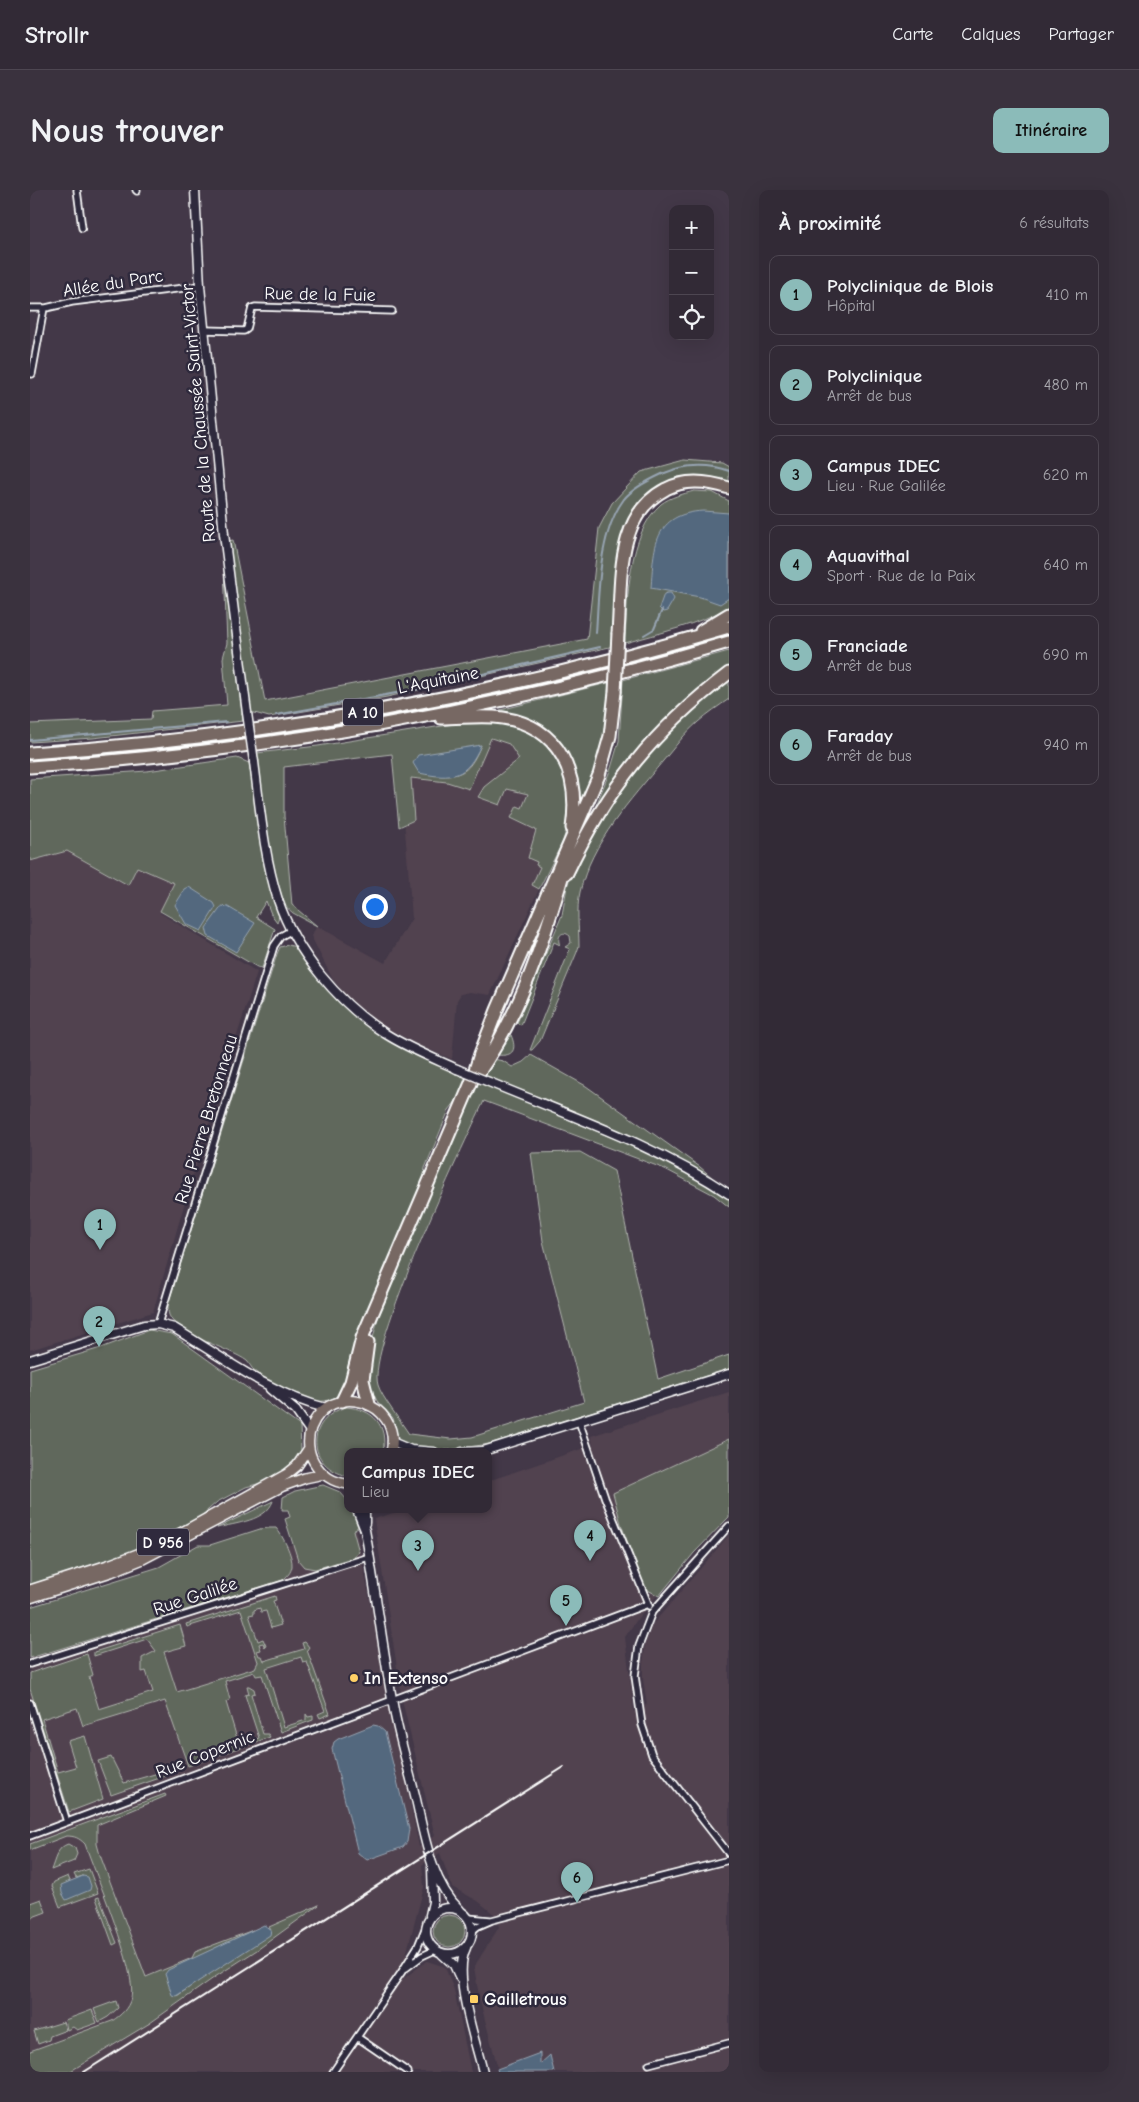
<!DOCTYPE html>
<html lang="fr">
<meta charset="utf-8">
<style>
:root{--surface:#322a36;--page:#3a323e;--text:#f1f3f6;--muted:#a8a7ad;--line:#4d4651;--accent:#8bbbb9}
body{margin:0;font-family:"Comic Neue",sans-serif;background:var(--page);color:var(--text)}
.controls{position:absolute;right:15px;top:15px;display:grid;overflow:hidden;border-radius:10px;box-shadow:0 5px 20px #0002}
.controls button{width:45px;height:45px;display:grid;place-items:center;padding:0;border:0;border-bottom:1px solid var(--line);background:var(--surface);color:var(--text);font:25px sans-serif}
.you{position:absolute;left:344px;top:716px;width:18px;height:18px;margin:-12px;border:4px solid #fff;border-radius:50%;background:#1a73e8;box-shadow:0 0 0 8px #1a73e833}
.badge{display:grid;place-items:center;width:32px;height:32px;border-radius:50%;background:var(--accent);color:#111;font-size:16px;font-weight:700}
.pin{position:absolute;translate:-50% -41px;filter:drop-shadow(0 1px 2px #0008)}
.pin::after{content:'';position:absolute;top:26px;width:18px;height:15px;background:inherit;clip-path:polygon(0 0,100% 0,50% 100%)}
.popup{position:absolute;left:314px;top:1258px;width:148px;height:65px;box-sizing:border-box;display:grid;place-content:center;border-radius:10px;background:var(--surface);filter:drop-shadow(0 1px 4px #0005);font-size:16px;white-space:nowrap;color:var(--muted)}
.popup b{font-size:19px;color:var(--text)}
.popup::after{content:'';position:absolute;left:50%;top:100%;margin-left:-10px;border:10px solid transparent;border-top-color:var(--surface)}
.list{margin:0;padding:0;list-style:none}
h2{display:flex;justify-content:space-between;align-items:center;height:65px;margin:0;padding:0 20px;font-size:21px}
h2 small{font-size:16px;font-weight:400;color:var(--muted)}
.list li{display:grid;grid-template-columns:32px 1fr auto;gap:15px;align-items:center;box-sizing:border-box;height:80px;margin:0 10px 10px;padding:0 10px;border:1px solid var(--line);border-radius:10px}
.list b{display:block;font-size:19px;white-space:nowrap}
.list p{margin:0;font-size:16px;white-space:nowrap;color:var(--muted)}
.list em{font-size:16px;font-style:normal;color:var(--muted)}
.icon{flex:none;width:28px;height:28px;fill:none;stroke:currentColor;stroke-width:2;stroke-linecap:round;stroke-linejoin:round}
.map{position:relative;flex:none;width:699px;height:1882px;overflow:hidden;border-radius:10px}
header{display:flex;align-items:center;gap:30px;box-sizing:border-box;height:70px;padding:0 25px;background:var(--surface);border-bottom:1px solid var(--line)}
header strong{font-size:24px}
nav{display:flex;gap:28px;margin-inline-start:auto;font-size:18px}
.intro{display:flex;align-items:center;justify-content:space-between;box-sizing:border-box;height:120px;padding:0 30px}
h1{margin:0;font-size:35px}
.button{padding:12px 22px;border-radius:10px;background:var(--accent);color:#111;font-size:18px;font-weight:700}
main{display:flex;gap:30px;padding:0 30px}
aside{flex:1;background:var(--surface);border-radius:10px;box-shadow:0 5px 20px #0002}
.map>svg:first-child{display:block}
.built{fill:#51424f}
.green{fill:#60685c;stroke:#b0b4ae;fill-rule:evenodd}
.water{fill:#52687e;stroke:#97a4b2}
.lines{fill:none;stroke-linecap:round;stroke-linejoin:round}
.stream{stroke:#97a4b2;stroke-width:2}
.minor-casing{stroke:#fff;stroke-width:9}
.tertiary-casing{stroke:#fff;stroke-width:11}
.primary-casing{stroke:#fff;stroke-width:12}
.motorway-casing{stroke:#fff;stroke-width:15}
.minor{stroke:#2f2a3d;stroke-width:5.5}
.tertiary{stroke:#2f2a3d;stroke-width:8}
.primary{stroke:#776864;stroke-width:9}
.motorway{stroke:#776864;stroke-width:11}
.rail{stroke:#fff;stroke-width:2}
.tertiary-bridge-casing{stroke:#fff;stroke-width:11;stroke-linecap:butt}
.motorway-bridge-casing{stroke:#fff;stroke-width:15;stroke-linecap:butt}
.tertiary-bridge{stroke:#2f2a3d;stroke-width:8}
.motorway-bridge{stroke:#776864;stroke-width:11}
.poi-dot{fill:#ffd166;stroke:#2f2a3d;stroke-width:2}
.labels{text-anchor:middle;stroke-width:5;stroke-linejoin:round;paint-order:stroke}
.shield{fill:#2f2a3d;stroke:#c1bfc5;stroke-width:1}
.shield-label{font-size:16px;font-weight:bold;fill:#fff}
.street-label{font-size:18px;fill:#fff;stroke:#2f2a3d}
.poi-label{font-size:18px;font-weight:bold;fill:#fff;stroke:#2f2a3d;text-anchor:start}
</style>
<header>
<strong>Strollr</strong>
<nav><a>Carte</a><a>Calques</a><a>Partager</a></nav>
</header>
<div class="intro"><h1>Nous trouver</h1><a class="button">Itinéraire</a></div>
<main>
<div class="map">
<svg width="699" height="1882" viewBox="0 0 699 1882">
<rect width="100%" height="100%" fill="#433848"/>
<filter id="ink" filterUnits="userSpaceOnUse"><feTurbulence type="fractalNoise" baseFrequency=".02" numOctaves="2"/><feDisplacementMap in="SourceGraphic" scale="10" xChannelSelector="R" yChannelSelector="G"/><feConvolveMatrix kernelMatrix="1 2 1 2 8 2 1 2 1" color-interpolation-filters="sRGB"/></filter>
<g filter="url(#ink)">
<path class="built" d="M471 536 534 645 460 805 440 802 431 804 427 810 422 869 390 856 355 837 337 825 316 806 302 788 281 746 287 736 355 773 382 728 368 552Z
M37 661 97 695 107 677 144 693 130 723 227 782 159 998 123 1122 0 1160V671Z
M699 1202V1325L653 1374 608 1428 595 1447 604 1522 617 1514 613 1489V1474L615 1455 622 1435 699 1345V1882H469L450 1811 444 1777 469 1737 465 1725 448 1711 422 1697 410 1663 392 1675 394 1697 377 1761 373 1789 397 1771 415 1777 424 1800 441 1882H39L120 1833 185 1787 227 1760 258 1737 68 1847 0 1870V1435L325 1335 389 1657 405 1646 372 1510 344 1329 373 1320H458V1291L563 1255 561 1246Z"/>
<path class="green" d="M655 270 692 273 699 277V293L685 288H660L629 296 607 317 598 336 584 456 357 507 239 527 221 522 198 351 203 350 235 511 557 449 569 338 582 313 611 282Z
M664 301 682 302 699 311V417C667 435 630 443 595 453 597 411 598 343 631 314 640 307 653 304 664 301Z
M194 378 213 531 63 548 0 552V534L121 529 122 521 197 515 193 468 197 453Z
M699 461V479L662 508 563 623 581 578 589 551 593 490Z
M699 490V509C689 516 678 523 668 532 655 543 644 558 633 571 601 609 561 653 550 702 546 720 549 737 549 756L547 762 510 851 502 860H500L540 759 535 757 541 753 540 746C532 739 526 747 530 755L524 752 491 835 487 833 532 725 537 697 544 675 585 604 643 537Z
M582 492 580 522 566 583 549 622 548 600 540 569 520 545 468 523 470 520Z
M443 531 472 532 488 536 514 550 527 565 537 587 539 629 533 651 509 699 502 695 510 677 506 675 507 672 498 668 506 640 481 628 487 616 492 618 498 604 477 599 470 615 448 607 454 597 489 569 479 554 461 548 439 599 417 592 381 588 384 630 369 637 362 564 254 577V626L262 715 287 736 263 723 255 716 245 686 238 653 227 563 288 556ZM451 555C437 588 429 586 396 584Z
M207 568 219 573 235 675 250 724 247 732 241 724 236 711 226 727 245 739 232 778 227 777 130 721 144 693 107 677 98 695 37 661 0 671V589L117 581Z
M258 755 266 757 271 762 337 834 368 856 438 887 430 906 419 920 395 978 392 998 315 1198C295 1224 269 1206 247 1194 240 1190 230 1186 224 1180 221 1178 220 1174 217 1171 200 1158 146 1145 139 1125 138 1122 138 1117 138 1114L247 764 250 757Z
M481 845C487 859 484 867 467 865Z
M501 865 556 896 670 977 691 995 567 934 452 885 463 869 473 871 482 877 493 872Z
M449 892 626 966 699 1008V1017L684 1005 635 979 454 911C433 956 336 1158 348 1195 351 1206 372 1233 379 1244L421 1249 442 1247 554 1212 513 1051 501 963 550 962 584 981 628 1189 699 1165V1179L459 1254 418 1260 374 1256 368 1249 363 1228 347 1211 338 1193 342 1152 348 1128 439 908Z
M119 1140 142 1144 270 1236 271 1260 261 1274 242 1290 216 1297 187 1312 170 1327 96 1364 0 1395V1179L71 1158Z
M316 1217C343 1219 358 1235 353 1262H318V1286C276 1277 275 1229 316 1217Z
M699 1249V1327L664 1363 629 1406 614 1398 591 1334 583 1303Z
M293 1295 310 1302 318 1311V1320H322L328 1337 323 1340 329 1362 322 1368 285 1379 274 1377 268 1370 255 1329 260 1327 258 1320H252L253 1307 265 1301Z
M243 1311C236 1331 206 1333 187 1338Z
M239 1338H246C253 1346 263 1366 262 1376 261 1383 257 1386 253 1390L0 1468V1417L129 1377 168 1355H180L230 1339Z
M245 1406 246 1410 243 1411 251 1435 241 1438 236 1421 231 1422 230 1418 224 1420V1424L219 1425 228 1451 233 1449 236 1456 235 1458 233 1453 229 1454 231 1460 227 1461 229 1466H232L234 1471 274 1459 272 1453 275 1452 279 1457 277 1460 300 1524 290 1528 288 1524 295 1521 277 1472 273 1473 271 1467 236 1478 254 1537 276 1530V1524L278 1527 283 1526V1530L251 1542 232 1485 226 1486 224 1482 195 1491 200 1510 196 1512 209 1555 229 1548 215 1505 219 1504 217 1496H219L224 1499 225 1503 221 1504 233 1544H238L240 1547 158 1576 135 1511 53 1536 47 1518 12 1529 28 1582 46 1577 38 1551 55 1546 73 1609 39 1622 0 1499V1483L57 1464 63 1485 59 1487 69 1519 123 1502 116 1481 112 1482V1468L126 1461 117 1449 64 1466V1462L150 1435 156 1456 134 1462 147 1502 225 1478 228 1472 211 1420 157 1437 156 1434Z
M81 1567 94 1593 142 1579 144 1583 81 1605 68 1571Z
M135 1604 136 1606 67 1635V1654L70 1665 116 1787 162 1768 165 1762 223 1740 167 1767 147 1806 241 1740 239 1737 289 1715 227 1760 185 1787 120 1833 39 1882H0V1861L82 1831C91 1825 98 1819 101 1808 108 1783 65 1683 55 1654 49 1648 45 1646 36 1646L0 1660V1654Z
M38 1654 45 1658 47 1664 44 1671 21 1680C25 1670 27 1657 38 1654Z
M59 1679 68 1703 30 1717 22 1696 24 1692 38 1686 40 1691 31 1696 53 1686 46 1688 44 1684Z
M69 1707 87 1753 83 1755 66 1708Z
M11 1709 16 1722 0 1728V1713Z
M403 1741a16 16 0 1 1 32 0a16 16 0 1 1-32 0Z
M86 1811 88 1818 78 1827 69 1832 64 1819Z
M62 1820 67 1833 47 1840 43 1837 37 1840 35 1830Z
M33 1832 36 1840 20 1846 19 1850 8 1854 4 1841Z"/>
<path class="water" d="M673 321 699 323V408L690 414 670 407 621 398C624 357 623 324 673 321Z
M637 403H641L644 409 637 421 633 422 629 418 634 404Z
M451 555C436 588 423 590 389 583L383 573 388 565Z
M159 697 184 713 186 717 171 741 156 734 145 715 155 699Z
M192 716 198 717 225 733 206 762 178 746 176 738Z
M343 1535 348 1536 355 1542 379 1639 377 1652 373 1657 337 1670 328 1663 302 1559 304 1552 308 1549Z
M53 1686 58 1687 61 1696 60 1700 36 1710 32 1703 31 1695Z
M234 1735 241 1740 240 1745 146 1806 142 1805 135 1784 138 1780Z
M510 1863V1874L520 1865 524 1882H468L467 1879Z"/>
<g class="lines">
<path class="stream" d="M566 443C569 401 568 344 594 309 603 298 619 290 632 284 653 275 677 273 699 281
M614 445 624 439 632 420
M246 525 388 499 570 457
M0 550 196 532"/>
<defs>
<path id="minor" d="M47 0 52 38
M106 0 107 1
M0 118H16L42 112 170 96
M174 140 214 141 217 139 222 118 225 117 362 121
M2 184 14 118
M128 1134 244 756 251 746 262 740
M549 1231 575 1308 619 1416
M699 1336 622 1422 609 1456 605 1486 612 1535 622 1565 699 1664
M0 1474 339 1367
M0 1513 37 1632
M0 1646C206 1568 413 1493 618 1414
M438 1728 460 1730
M442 1741 448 1736 462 1730 699 1670
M376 1778 392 1766 405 1760
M327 1847 378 1882
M619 1874 699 1853
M303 1882 371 1783 388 1756 395 1739"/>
<path id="tertiary" d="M165 0 170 96 194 344 217 523
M224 572C230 618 234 666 248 710 266 763 309 814 356 844 378 858 403 868 427 879
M459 892C540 926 626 955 699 1004
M0 1170 114 1135 128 1134 144 1138C192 1167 242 1205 296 1218
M240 1199 266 1221 280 1241
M362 1252 381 1260 404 1262
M432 1262 452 1261
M450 1262 699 1184
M327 1320 335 1340C345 1396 352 1453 362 1509 367 1541 377 1573 385 1605 394 1643 400 1691 430 1720
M335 1333V1320
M396 1741a23 23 0 1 1 46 0a23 23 0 1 1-46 0Z
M400 1725 403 1712 402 1677
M436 1758C422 1785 446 1852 453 1882
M412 1764 424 1775 430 1788"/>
<path id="primary" d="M318 1294C303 1293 291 1284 284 1272 278 1262 277 1249 281 1238 300 1189 373 1211 361 1262
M0 1400 78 1375 110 1363 147 1345 257 1284 267 1276 279 1258
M0 1408 81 1382 113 1369 253 1296 275 1288 294 1284"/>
<path id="motorway" d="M671 441 699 424
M588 443C592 393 584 326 636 299 656 288 678 291 699 298
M411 528C432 528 453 525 473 528 531 537 550 585 542 638
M0 563C237 547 472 504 699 437
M0 577C236 562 472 519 699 452
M537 683C578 597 624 540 699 483
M448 884C492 821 515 747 536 674
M338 1152 333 1190 339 1214
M312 1211 321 1192 332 1148 441 893 450 864 467 820 569 585 580 546 585 502"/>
</defs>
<use href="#minor" class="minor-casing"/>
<use href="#tertiary" class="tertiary-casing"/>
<use href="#primary" class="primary-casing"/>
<use href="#motorway" class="motorway-casing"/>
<use href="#minor" class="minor"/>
<use href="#tertiary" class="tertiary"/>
<use href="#primary" class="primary"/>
<use href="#motorway" class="motorway"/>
<path class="rail" d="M54 1882 534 1577"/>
<defs>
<path id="tertiary-bridge" d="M217 523 224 572
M427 879 459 892"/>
<path id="motorway-bridge" d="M585 502 588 443"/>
</defs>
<use href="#tertiary-bridge" class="tertiary-bridge-casing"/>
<use href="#motorway-bridge" class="motorway-bridge-casing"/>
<use href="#tertiary-bridge" class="tertiary-bridge"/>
<use href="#motorway-bridge" class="motorway-bridge"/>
</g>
</g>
<g class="poi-dot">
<circle cx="324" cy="1488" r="5"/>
<rect x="439" y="1804" width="10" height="10" rx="2.5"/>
</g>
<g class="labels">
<g class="shield">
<rect x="313" y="508.5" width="40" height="27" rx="4"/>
<rect x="107" y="1338.5" width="52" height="27" rx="4"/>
</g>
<g class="shield-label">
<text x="333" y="528">A 10</text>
<text x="133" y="1358">D 956</text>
</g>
<g class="street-label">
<text transform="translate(83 93) rotate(-9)" y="6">Allée du Parc</text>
<text transform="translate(290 104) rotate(1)" y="6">Rue de la Fuie</text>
<text transform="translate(168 223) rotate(-95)" y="6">Route de la Chaussée Saint-Victor</text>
<text transform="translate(408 490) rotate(-11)" y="6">L'Aquitaine</text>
<text transform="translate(176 929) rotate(-73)" y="6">Rue Pierre Bretonneau</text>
<text transform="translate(165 1406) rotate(-18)" y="6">Rue Galilée</text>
<text transform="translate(175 1564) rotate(-21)" y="6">Rue Copernic</text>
</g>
<g class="poi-label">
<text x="334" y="1494">In Extenso</text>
<text x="454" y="1815">Gailletrous</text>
</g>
</g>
</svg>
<div class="controls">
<button>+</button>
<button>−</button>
<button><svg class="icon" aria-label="locate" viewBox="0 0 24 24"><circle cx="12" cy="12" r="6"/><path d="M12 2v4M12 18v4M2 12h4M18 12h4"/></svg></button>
</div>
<div class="you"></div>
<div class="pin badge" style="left:70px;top:1060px">1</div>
<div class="pin badge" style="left:69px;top:1157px">2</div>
<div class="pin badge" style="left:388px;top:1381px">3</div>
<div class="popup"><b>Campus IDEC</b>Lieu</div>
<div class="pin badge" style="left:560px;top:1371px">4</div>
<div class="pin badge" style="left:536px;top:1436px">5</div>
<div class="pin badge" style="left:547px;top:1713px">6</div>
</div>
<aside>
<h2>À proximité<small>6 résultats</small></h2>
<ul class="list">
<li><span class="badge">1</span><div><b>Polyclinique de Blois</b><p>Hôpital</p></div><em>410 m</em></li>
<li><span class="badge">2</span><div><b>Polyclinique</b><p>Arrêt de bus</p></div><em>480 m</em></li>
<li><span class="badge">3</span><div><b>Campus IDEC</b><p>Lieu · Rue Galilée</p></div><em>620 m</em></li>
<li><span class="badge">4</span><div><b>Aquavithal</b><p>Sport · Rue de la Paix</p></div><em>640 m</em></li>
<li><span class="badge">5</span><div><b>Franciade</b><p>Arrêt de bus</p></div><em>690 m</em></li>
<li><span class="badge">6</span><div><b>Faraday</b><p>Arrêt de bus</p></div><em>940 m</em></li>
</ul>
</aside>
</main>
